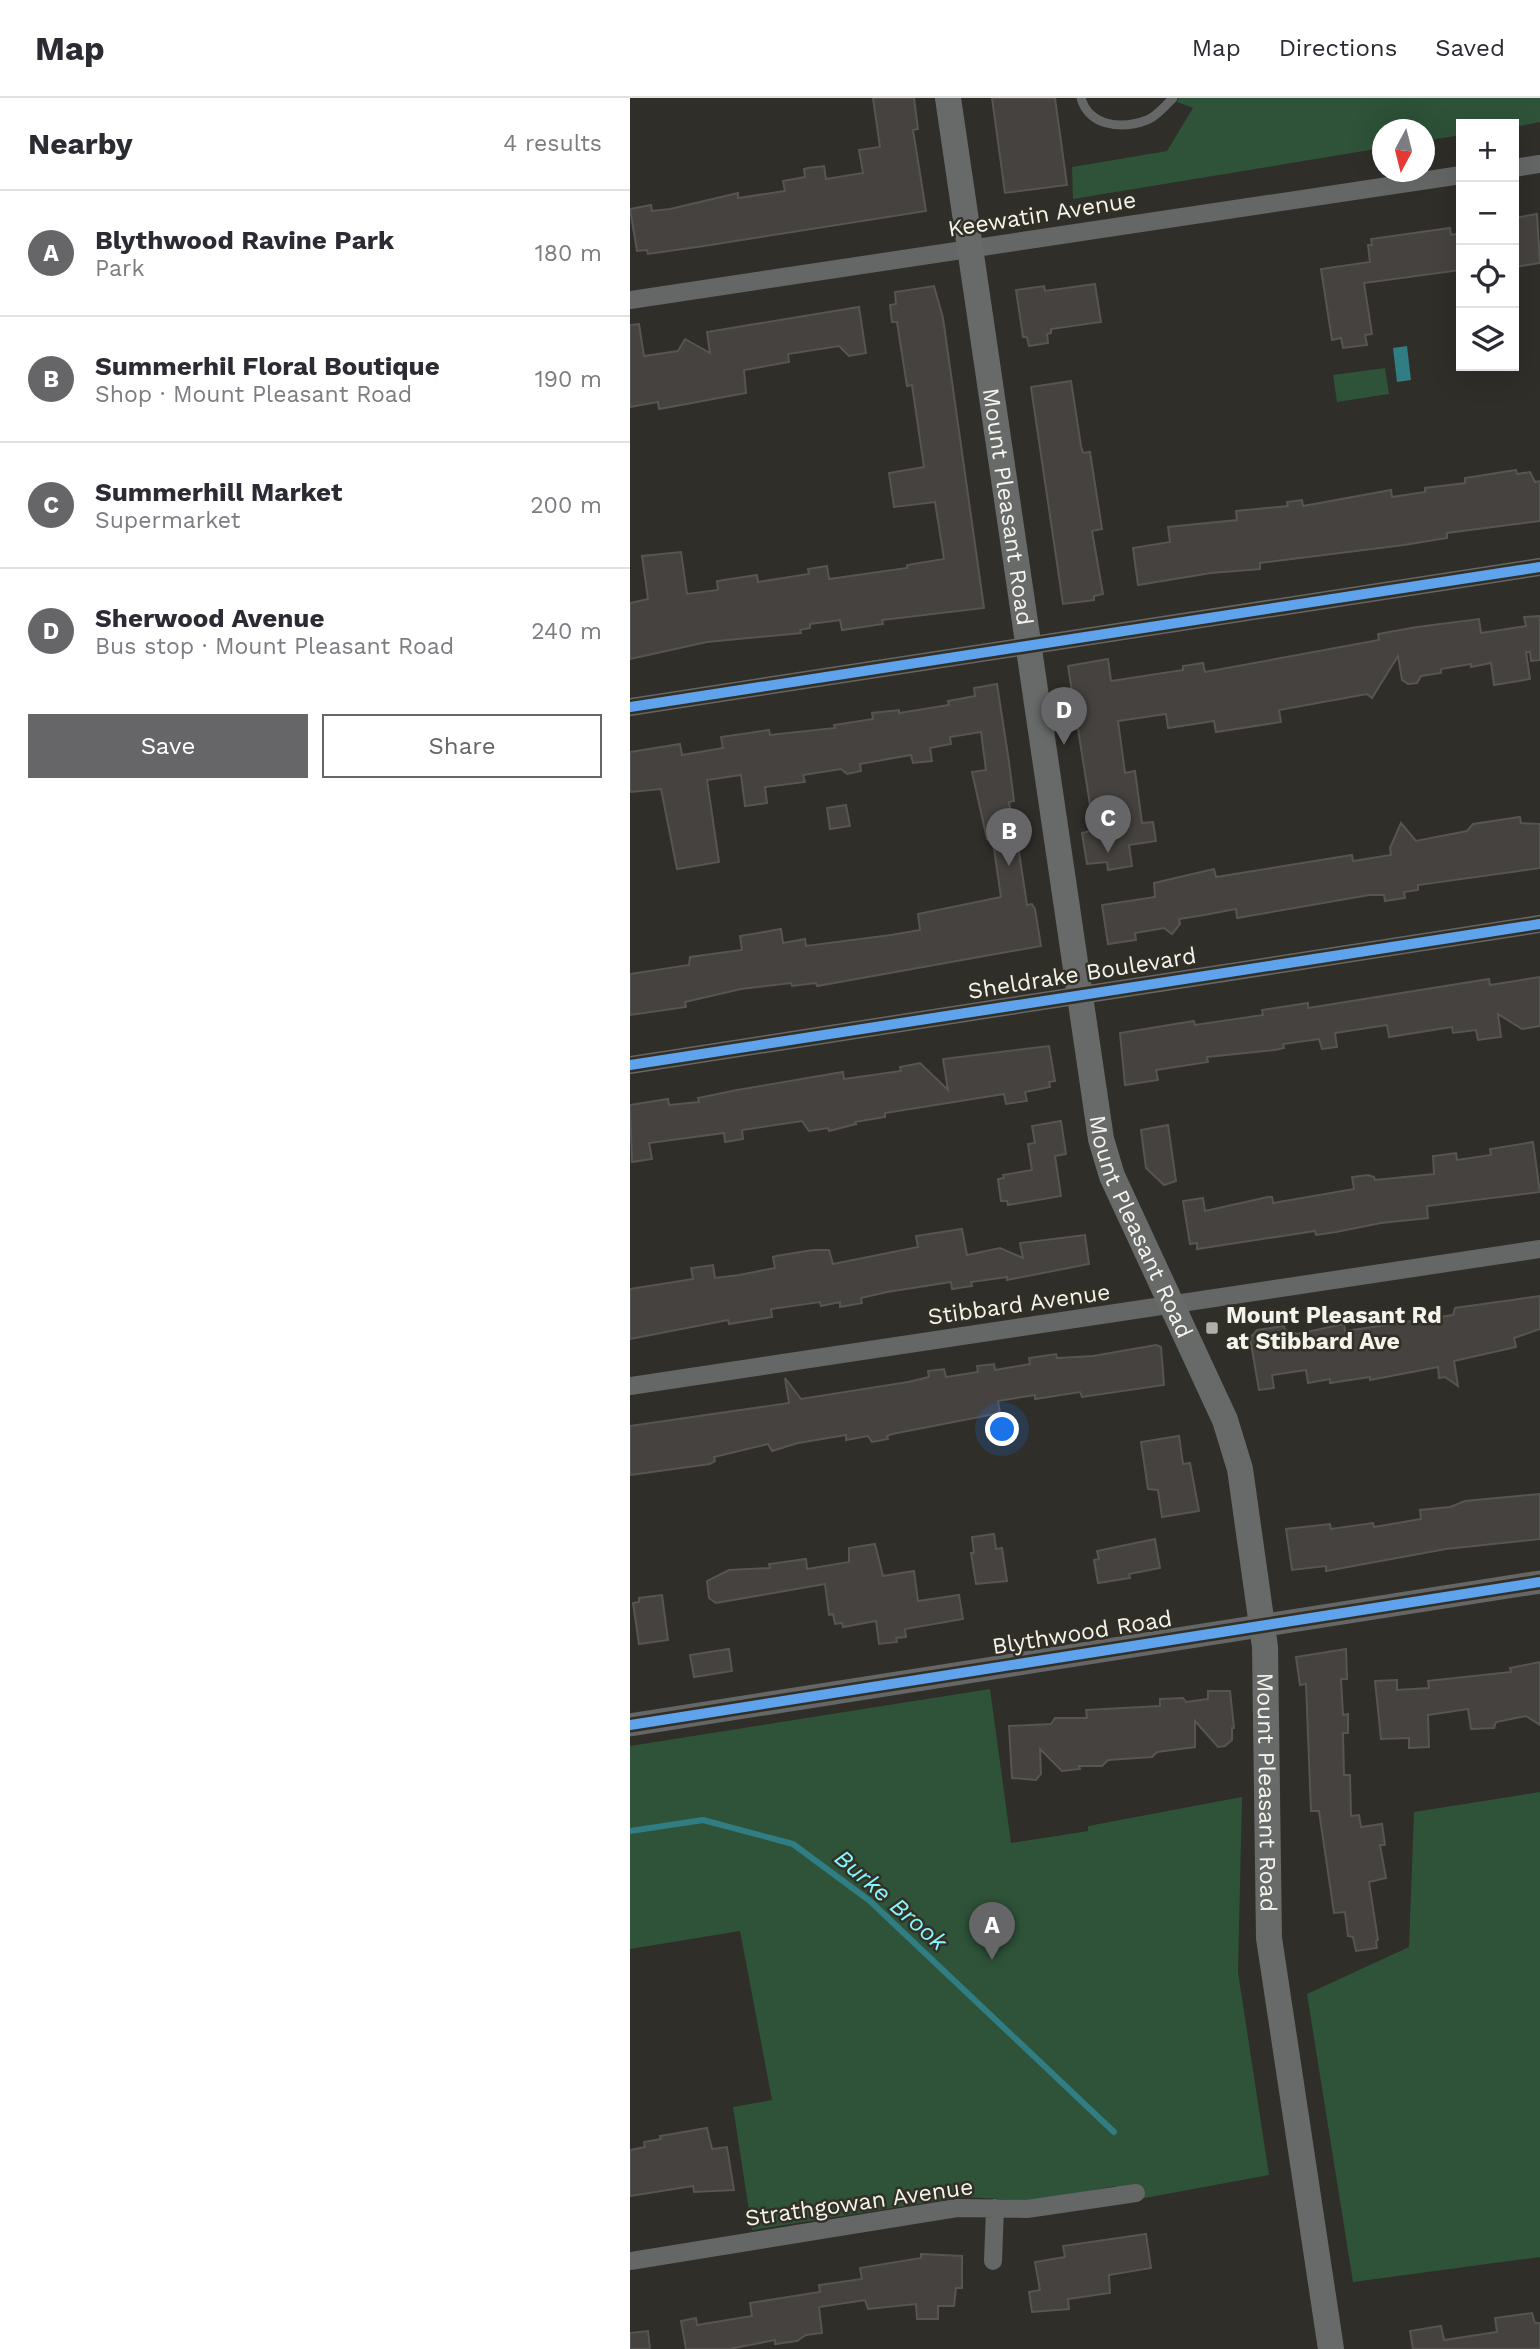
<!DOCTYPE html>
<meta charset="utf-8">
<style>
:root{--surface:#fff;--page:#f7f7f7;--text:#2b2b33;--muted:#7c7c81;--line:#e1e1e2;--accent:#666668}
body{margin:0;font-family:"Work Sans",sans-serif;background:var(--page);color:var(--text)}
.controls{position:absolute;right:21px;top:21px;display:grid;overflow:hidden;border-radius:0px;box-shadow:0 7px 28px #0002}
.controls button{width:63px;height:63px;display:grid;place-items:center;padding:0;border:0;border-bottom:2px solid var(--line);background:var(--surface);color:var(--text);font:35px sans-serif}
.compass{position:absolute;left:742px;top:21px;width:63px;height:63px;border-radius:50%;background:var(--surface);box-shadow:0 7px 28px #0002;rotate:187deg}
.you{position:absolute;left:373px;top:1332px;width:24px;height:24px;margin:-18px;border:5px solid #fff;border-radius:50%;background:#1a73e8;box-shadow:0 0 0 10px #1a73e833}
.badge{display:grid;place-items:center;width:46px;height:46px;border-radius:50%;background:var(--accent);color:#fff;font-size:23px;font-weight:700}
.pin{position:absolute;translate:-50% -58px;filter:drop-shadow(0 2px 4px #0008)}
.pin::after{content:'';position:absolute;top:37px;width:24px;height:21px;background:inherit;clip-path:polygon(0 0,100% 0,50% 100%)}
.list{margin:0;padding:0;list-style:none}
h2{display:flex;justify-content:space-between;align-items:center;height:91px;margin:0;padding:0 28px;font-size:30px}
h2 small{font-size:23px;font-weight:400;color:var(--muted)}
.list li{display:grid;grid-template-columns:46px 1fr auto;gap:21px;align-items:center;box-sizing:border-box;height:126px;padding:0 28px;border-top:2px solid var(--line)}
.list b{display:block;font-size:26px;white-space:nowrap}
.list p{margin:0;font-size:23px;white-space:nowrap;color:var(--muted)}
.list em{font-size:23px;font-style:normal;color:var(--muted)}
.actions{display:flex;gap:14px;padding:21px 28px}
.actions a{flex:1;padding:16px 0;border:2px solid var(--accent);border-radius:0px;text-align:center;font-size:24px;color:var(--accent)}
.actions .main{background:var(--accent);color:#fff}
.icon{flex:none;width:38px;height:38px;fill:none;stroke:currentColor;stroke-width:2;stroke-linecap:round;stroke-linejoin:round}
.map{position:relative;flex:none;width:910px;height:2251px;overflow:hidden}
header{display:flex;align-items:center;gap:42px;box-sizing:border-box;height:98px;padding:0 35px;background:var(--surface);border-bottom:2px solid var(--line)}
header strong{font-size:33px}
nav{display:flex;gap:38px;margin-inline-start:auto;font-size:24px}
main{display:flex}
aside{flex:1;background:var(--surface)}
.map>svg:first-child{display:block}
.green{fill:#2e5339}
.water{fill:#307e83}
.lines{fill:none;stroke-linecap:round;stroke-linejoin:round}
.stream{stroke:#307e83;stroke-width:6}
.building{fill:#45423f;stroke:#575551;stroke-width:2}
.service{stroke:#656767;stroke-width:9}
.minor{stroke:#656767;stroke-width:18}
.tertiary{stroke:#656767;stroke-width:23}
.secondary{stroke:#676a69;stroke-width:26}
.cycleway-casing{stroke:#323026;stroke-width:15}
.cycleway{stroke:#60a3ed;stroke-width:10}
.poi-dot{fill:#afaea8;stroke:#323026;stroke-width:2.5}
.labels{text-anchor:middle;stroke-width:5;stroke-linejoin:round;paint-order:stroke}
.street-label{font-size:23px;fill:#f4f3ec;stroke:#323026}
.poi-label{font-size:23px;font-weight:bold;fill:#f4f3ec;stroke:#323026;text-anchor:start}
.water-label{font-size:24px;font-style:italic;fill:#84f6fe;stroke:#323026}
</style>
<header>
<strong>Map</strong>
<nav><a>Map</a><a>Directions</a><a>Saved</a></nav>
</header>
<main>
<aside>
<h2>Nearby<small>4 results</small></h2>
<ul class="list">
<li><span class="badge">A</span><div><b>Blythwood Ravine Park</b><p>Park</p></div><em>180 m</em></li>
<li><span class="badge">B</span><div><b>Summerhil Floral Boutique</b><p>Shop · Mount Pleasant Road</p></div><em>190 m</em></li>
<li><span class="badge">C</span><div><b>Summerhill Market</b><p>Supermarket</p></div><em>200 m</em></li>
<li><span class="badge">D</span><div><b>Sherwood Avenue</b><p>Bus stop · Mount Pleasant Road</p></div><em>240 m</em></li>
</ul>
<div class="actions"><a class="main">Save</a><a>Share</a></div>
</aside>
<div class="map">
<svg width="910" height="2251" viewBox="0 0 910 2251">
<rect width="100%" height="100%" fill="#2f2e29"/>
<path class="green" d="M549 0H910V24L884 29 831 26V37L795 43 794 32H752V50L443 101 442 69 537 53 563 10 547 4Z
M755 270 759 296 707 304 703 277Z
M360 1591 381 1745 458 1733V1728L612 1699 608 1874 639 2077 493 2104 486 2088 404 2103 333 2099 122 2132 103 2009 142 2002 110 1833 0 1851V1648Z
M910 1694V2159L723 2184 677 1896 779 1849 784 1714Z"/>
<path class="water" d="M777 248 781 282 767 284 763 250Z"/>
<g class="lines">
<path class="stream" d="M0 1733 73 1722 163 1746 240 1803 484 2034"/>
</g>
<path class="building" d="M243 0H284L288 31 283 32 296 113 74 148 18 156 17 152 7 153 0 111 21 107 22 113 40 111 108 95V100L155 93 153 83 175 79 174 71 178 70 194 68 196 81 233 75 229 52 250 49Z
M362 0H425L437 87 375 95Z
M907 116 910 165 884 169V120Z
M820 130 821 137 831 135V172L734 185 742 236 735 237 737 247 713 250 711 240 702 242 691 171 740 164 738 147H742L741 141Z
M465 186 471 224 421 231V235L417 236 418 245 399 248 397 239H393L386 192 414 188 415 193Z
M304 188 313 220 354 510 252 522 253 526 212 532 210 522 180 526V530L170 532 171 535 77 544 0 561V505L18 501 12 458 51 454 57 496 88 492 87 483 127 477 128 484 179 476 178 471 197 468 199 481 277 470V467L314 461 305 404 264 409 259 375 294 369 282 287 277 288 267 224H262L260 207 266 206 265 194Z
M229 209 236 255 219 258 209 248 158 256 159 264 114 272 116 295 29 311 28 304 0 309V227L9 226 14 258 48 253 55 241 80 255 77 234Z
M441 283 451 348 453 355 460 354 472 431 462 433 473 496 464 498V502L433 506 401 289Z
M886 372 887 376 900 374 905 384 910 383V423L817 435V440L774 447 630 465V471L581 475 508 487 503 450 540 444 538 429 607 422 606 413 658 408 657 404 672 402 673 408 761 392 762 399 795 394V390L835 385V380Z
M910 518V562L901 563 900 554H896L900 581 864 587 861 565 841 569V566L811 571V575L791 578 787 585 778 586 772 582 768 558 742 600 737 596 649 612 651 624 586 634 584 623 538 630 536 616 488 623 495 675 505 673 512 725 523 724 526 743 499 747 502 768 478 772 477 764 457 766 452 735 464 732 438 568 478 561 481 583 553 572V568L573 565 575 574 749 542 748 536 787 529 849 521 851 535 896 528 894 519Z
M367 586 379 664 384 703 379 704 385 742 387 741 397 807 402 806 405 811 411 848 187 888 186 885 162 888 161 885 111 891 55 904 56 909 0 917V876L59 867 60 859 112 852 110 838 151 831 153 845 175 841 176 848 261 837 290 832 288 816 371 799 363 744 357 741 342 674 356 672 351 634 320 639 321 646 300 650 302 663 283 665 281 657 230 666 231 673 217 676 211 671 173 677 175 684 135 689 137 705 115 708 111 677 77 682 89 764 47 771 31 691 0 694V654L50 646 52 657 93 650 91 639 139 632 140 637 205 630 204 627 243 621 242 615 269 612V615L319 607 318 603 345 598 344 590Z
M216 707 220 728 200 731 197 710Z
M890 719 891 725 910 726V770L788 787V792L774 794 775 800 755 803 754 797H739L607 820 606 811 574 817 549 821 550 826 542 836 534 830 505 835 506 842 478 846 472 807 525 799 524 785 584 771 586 779 722 757 723 763 761 757 760 750 771 725 786 743 837 733 843 726Z
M910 879V928L892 931 868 916 871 939 848 942 846 932 823 935 822 929 759 939 757 927 705 935 707 949 692 951 689 941 653 946 654 950 645 952 577 959 578 964 526 972 528 982 495 987 490 935 564 923 565 927 633 917 632 912 678 905V910L859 881 860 887Z
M419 948 425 983 419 984 420 989 395 994 397 1003 376 1006 374 996 255 1015V1019L225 1024 226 1026 199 1033 198 1030 179 1033 172 1023 112 1032 113 1041 95 1044 94 1035 19 1045 22 1061 2 1064 0 1007 38 1001 39 1007 69 1004 68 1000 107 992 213 974 214 981 271 973 270 969 290 965 318 992 313 961Z
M431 1023 436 1056 425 1058 431 1098 378 1107 377 1103H371L368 1081 374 1080 373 1077 402 1072 398 1046 405 1045 402 1028Z
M538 1027 546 1083 534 1087 516 1070 511 1032Z
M903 1044 910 1094 797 1108 798 1120 751 1125 706 1134 686 1137 685 1133 567 1151V1145L560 1146 553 1103 573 1100 575 1113 638 1099H642L643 1105 724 1091 722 1079 738 1077 744 1079 745 1082 804 1076 803 1058 826 1055 827 1062 861 1057 860 1051Z
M332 1131 337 1157 370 1150 393 1160 390 1145 455 1137 459 1166 377 1182V1179L341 1184 342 1188 322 1191 321 1184 257 1194 231 1200 232 1205 210 1209V1204L191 1208 190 1204 141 1211 142 1219 99 1226 98 1222 0 1241V1191L63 1181 61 1170 83 1167 85 1180 109 1177 145 1170 143 1159 146 1158 183 1152H199L203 1166 288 1149 286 1138Z
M910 1198V1231L884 1240 886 1249 824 1263 828 1288 815 1279 809 1280 808 1269 740 1282V1279L700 1285V1281L678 1285 676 1272 642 1277 644 1290 629 1292 620 1240 627 1232 654 1228 655 1232 667 1236 714 1226 715 1233 823 1217 825 1210Z
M526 1247 531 1249 534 1287 452 1299 450 1294 405 1301V1297L368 1303 370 1315 262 1336 257 1338 258 1341 242 1344 238 1338 216 1342V1337L168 1345 142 1353 138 1346 84 1359 85 1363 80 1366 0 1377V1328L159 1305 155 1280 171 1301 278 1284 299 1279 298 1273 314 1271 316 1279 348 1274 347 1268 364 1266 365 1272 400 1266 399 1260 426 1256 427 1260 463 1258Z
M549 1338 553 1366 560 1365 569 1413 532 1419 528 1392 518 1391 511 1344Z
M910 1396V1441L816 1451 696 1473V1468L662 1472 656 1431 700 1426 701 1431 743 1425 744 1429 791 1421 790 1412 820 1409 835 1403Z
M364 1436 366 1451 372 1450 377 1483 346 1486 341 1455H344L342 1439Z
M525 1441 530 1470 499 1476 500 1480 468 1485 464 1462 469 1461 467 1453Z
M245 1446 253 1478 284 1473 288 1503 329 1497 333 1521 275 1531 276 1539 266 1540 267 1544 249 1546 246 1523 213 1529 212 1525 205 1526 203 1516 199 1517 195 1486 86 1505 79 1500 77 1483 99 1472 140 1470 139 1466 176 1461 177 1471 219 1464V1450Z
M32 1497 38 1542 9 1546 3 1505 9 1504V1500Z
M99 1551 102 1573 64 1579 60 1557Z
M716 1551 717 1581H711L713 1617 718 1616V1635H713L714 1677H720L721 1718 729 1717 731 1729 752 1726 755 1747H750L756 1780 739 1784 748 1842 746 1843 747 1850 726 1853 723 1839 718 1838 715 1814 704 1815 689 1713H681L676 1586 670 1587 666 1559Z
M910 1564V1627L896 1618 866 1624 864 1630 841 1631 838 1611 798 1617 799 1649 779 1650V1640L751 1641 745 1583 767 1582V1592L799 1590 798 1583 881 1574 880 1570Z
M578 1593H600L604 1630H602V1642L595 1648 588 1649 565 1623V1649L527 1654 522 1659 478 1662 472 1668H449L450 1671 432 1673 410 1651 411 1676 406 1682 382 1680 379 1628 421 1626 425 1620H457L456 1612 530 1608V1601L553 1600 556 1604 578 1601Z
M77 2030 82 2051 97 2049 104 2092 64 2094 63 2088 0 2098V2052L15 2049 14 2044 31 2041 30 2038Z
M516 2136 521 2170 479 2177 480 2195 438 2201 439 2211 402 2214 399 2194 410 2192 405 2164 435 2159 433 2148Z
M291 2156 332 2158V2190H326L324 2208H308V2221H287L286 2206 238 2211 235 2202 189 2209 192 2235 176 2237 167 2243 145 2246V2242L99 2251H56L51 2223 66 2220 67 2227 122 2218 120 2205 190 2194 189 2187 232 2181 230 2170 291 2160Z
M902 2215 905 2225H910V2251H783L780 2233 811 2228 814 2242 867 2234 865 2220Z
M18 2233 20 2251H0V2235Z"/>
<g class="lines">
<path class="service" d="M451 0C459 28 491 32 517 22 526 19 536 7 543 0"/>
<path class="minor" d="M884 70 910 66
M0 202 831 77
M0 609 910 469
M0 967 910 826
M0 1288 910 1151
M0 2163 327 2110 397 2111 506 2095
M363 2163 365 2110"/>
<path class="tertiary" d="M0 1627 910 1484"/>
<path class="secondary" id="s1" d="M318 0 471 1041 482 1078 595 1322 610 1371 635 1549 639 1840 701 2251"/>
<defs>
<path id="cycleway" d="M0 609 910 469
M0 967 910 826
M0 1627 910 1484"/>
</defs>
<use href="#cycleway" class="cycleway-casing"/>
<use href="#cycleway" class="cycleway"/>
</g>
<rect class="poi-dot" x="575" y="1223" width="14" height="14" rx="3.5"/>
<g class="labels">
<g class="street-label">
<text transform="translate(412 116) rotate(-9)" y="8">Keewatin Avenue</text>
<text dy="8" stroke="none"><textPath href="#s1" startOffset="413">Mount Pleasant Road</textPath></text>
<text transform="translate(452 875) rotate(-9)" y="8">Sheldrake Boulevard</text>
<text dy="8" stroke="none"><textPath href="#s1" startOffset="1148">Mount Pleasant Road</textPath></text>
<text transform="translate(389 1206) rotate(-8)" y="8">Stibbard Avenue</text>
<text transform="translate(452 1534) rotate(-9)" y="8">Blythwood Road</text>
<text dy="8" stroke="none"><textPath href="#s1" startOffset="1736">Mount Pleasant Road</textPath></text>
<text transform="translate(229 2104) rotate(-8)" y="8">Strathgowan Avenue</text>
</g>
<g class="poi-label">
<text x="596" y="1225">Mount Pleasant Rd<tspan x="596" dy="26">at Stibbard Ave</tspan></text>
</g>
<g class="water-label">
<text transform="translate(261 1802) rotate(41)" y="8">Burke Brook</text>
</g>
</g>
</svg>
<div class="controls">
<button>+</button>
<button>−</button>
<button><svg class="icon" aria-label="locate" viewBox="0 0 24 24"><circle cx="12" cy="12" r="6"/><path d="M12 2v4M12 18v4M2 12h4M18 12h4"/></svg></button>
<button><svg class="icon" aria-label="layers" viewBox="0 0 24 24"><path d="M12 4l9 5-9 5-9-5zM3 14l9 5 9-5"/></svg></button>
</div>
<svg class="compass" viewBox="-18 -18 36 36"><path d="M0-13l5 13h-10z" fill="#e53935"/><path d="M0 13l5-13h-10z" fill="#7c7c81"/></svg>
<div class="you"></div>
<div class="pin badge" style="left:362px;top:1862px">A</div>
<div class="pin badge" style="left:379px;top:768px">B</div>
<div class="pin badge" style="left:478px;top:755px">C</div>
<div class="pin badge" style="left:434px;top:647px">D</div>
</div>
</main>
